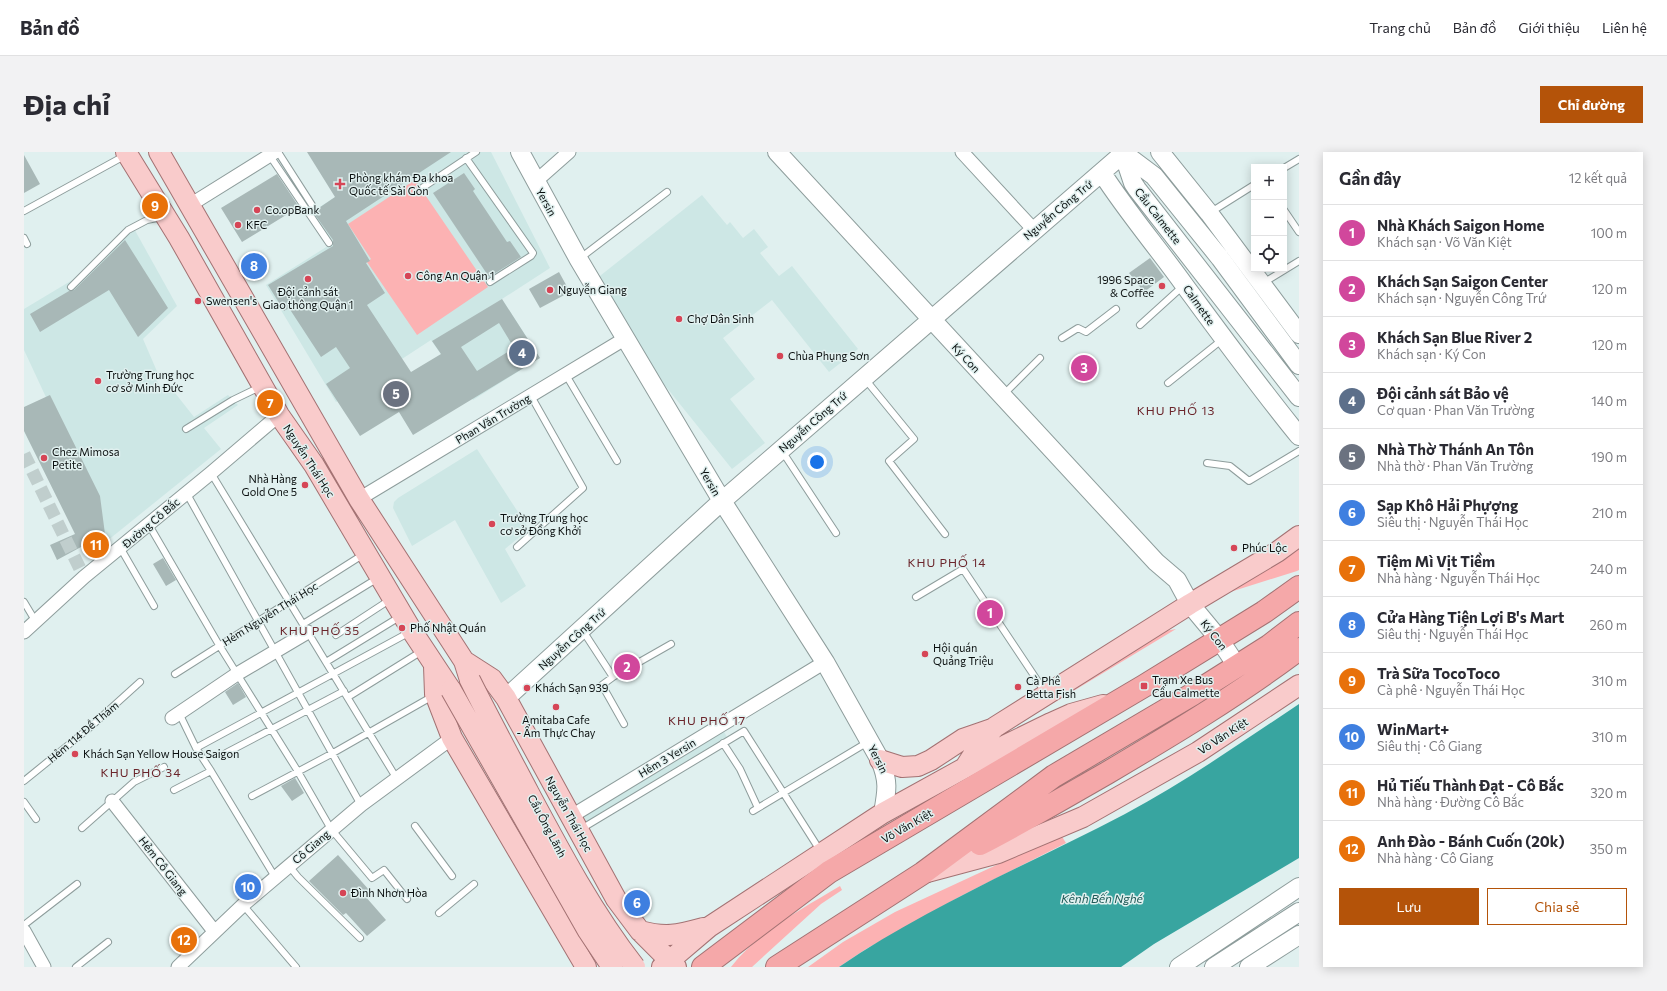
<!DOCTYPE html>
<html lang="vi">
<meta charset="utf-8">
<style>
:root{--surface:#fff;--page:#f2f2f3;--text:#2b2b33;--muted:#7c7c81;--line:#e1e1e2;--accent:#b45309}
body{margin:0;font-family:Commissioner,sans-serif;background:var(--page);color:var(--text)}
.controls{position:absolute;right:12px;top:12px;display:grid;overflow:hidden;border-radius:0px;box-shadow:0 2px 10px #0003}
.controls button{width:36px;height:36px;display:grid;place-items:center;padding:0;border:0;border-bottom:1px solid var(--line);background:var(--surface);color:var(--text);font:20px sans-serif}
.you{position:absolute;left:793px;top:310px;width:14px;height:14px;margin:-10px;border:3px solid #fff;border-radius:50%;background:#1a73e8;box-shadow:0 0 0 6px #1a73e833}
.badge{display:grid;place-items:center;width:26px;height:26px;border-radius:50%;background:var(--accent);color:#fff;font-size:13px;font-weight:700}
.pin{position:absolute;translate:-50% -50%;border:2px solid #fff;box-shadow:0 1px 4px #0006}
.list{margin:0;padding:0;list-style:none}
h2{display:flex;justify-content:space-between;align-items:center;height:52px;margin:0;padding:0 16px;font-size:17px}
h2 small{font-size:13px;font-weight:400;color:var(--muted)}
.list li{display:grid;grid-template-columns:26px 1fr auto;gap:12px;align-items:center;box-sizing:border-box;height:56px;padding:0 16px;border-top:1px solid var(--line)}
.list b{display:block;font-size:15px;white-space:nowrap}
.list p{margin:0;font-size:13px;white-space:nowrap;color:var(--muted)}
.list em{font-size:13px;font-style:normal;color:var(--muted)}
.actions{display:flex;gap:8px;padding:12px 16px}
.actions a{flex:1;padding:9px 0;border:1px solid var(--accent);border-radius:0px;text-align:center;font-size:14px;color:var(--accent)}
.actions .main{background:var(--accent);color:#fff}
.icon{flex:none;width:22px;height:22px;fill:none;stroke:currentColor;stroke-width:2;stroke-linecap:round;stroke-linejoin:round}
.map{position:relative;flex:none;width:1275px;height:815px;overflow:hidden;border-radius:0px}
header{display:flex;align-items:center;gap:24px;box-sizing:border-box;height:56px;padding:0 20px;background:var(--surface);border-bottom:1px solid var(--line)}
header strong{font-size:19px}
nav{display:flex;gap:22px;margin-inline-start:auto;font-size:14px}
.intro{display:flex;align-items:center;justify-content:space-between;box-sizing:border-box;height:96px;padding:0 24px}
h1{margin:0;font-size:28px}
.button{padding:10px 18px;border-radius:0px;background:var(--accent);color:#fff;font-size:14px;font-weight:700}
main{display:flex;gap:24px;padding:0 24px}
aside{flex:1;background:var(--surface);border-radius:0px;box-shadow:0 2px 10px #0003}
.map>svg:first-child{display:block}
.built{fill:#cde7e5}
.green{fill:#fcb2b3}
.water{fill:#38a5a0}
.building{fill:#a8b8b7;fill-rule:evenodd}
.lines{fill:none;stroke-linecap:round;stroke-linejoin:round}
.street-tunnel{stroke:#c0cecd;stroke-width:13;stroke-dasharray:13 6;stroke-linecap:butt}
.lane-casing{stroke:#8e9d9c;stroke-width:8}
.street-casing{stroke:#8e9d9c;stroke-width:15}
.secondary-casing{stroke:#8e9d9c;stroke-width:20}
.primary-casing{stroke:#a37273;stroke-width:22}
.highway-casing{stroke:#a37273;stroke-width:24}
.lane{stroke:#fff;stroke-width:6}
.street{stroke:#fff;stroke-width:13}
.secondary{stroke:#fff;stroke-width:18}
.primary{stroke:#f9cbcb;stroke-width:20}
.highway{stroke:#f5a8a9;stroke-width:22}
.primary-bridge-casing{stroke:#a37273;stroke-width:22;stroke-linecap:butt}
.primary-bridge{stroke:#f9cbcb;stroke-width:20}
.poi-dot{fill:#d64556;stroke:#e0f0ef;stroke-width:1.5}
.labels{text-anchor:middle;stroke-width:3;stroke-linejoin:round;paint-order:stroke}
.poi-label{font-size:11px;fill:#0a0f0f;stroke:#e0f0ef;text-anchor:start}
.street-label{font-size:11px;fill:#0a0f0f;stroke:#e0f0ef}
.neighbourhood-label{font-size:12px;letter-spacing:1px;fill:#6b252b;stroke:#e0f0ef}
.water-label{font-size:12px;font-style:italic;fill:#1d5956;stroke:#e0f0ef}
</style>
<header>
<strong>Bản đồ</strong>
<nav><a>Trang chủ</a><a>Bản đồ</a><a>Giới thiệu</a><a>Liên hệ</a></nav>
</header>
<div class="intro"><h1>Địa chỉ</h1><a class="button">Chỉ đường</a></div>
<main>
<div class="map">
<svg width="1275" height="815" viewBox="0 0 1275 815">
<rect width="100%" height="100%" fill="#e0f0ef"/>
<path class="built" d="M380 0H467L526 116 478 147 516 206 449 248 407 188 312 250 242 133 307 92 288 60Z
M678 43 703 73 706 70 719 86 730 77 744 95 736 101 755 124 768 114 834 197 805 220 748 148 699 186 731 227 706 247 741 291 708 317 562 135Z
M108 73 153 154 119 187 135 224 132 227 136 234 144 232 170 265 204 243 214 253 180 276 197 297 83 389 74 357 0 198V157L50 127Z
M453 297 505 377 481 397 502 434 477 451 431 368 388 394 369 356 370 350 374 346Z
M698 576 704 587 556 675 550 664Z"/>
<path class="green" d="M391 28 464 135 393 183 343 110 347 107 324 72Z
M1275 395V418L1273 419 1203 441Z
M1152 477 1003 567 1141 479Z
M1037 683 1042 691 935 745 842 797 815 815H784L819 790 871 760Z
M816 734 818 738 797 752 728 815H707C735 779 778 757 816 734Z"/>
<path class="water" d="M1275 552V706L1130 792 1097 815H815C905 754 1005 712 1101 662 1161 630 1218 590 1275 552Z"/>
<path class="building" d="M283 0H427L322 69 346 109 342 111 361 141 343 153 387 220 417 202 408 189 478 147 516 206 389 283 375 260 336 284 302 232 326 216 312 195 297 205 265 156 260 159 244 133 309 94V88L289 60 311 45ZM475 171 490 196 453 219 437 195Z
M0 3 16 32 0 41Z
M440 21 451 37 449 39 483 90 486 89 497 105 465 125 409 41Z
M253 22 275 55 218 90 197 56Z
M101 88 144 156 114 185 85 138 16 180 6 162 45 139 50 138Z
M1126 106 1140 125 1120 140 1105 121Z
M535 120 546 140 516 156 505 137Z
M26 243 76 344 81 382 33 408 26 393 51 382 0 279V255Z
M139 406 152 428 142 434 129 412Z
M214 531 222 545 209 553 201 540Z
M271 626 280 641 268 649 257 634Z
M314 703 346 739 341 744 362 768 343 784 322 761 319 763 285 729Z"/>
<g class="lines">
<path class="street-tunnel" d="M0 302 60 425"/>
<defs>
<path id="lane" d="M254 0 288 53
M246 4 305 91
M442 6 509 101 507 104 466 130
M1260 16 1275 7
M398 36 452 0
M1260 58 1275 80
M0 59 102 3
M1187 60 1230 33
M0 86 3 92
M555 107 643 40
M1239 131 1275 109
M47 135 104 78 123 68 138 65
M1116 173 1159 134
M1038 186 1054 176 1062 180 1092 157
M542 223 593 309
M841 227 890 287 865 309 921 382
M1144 231 1199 187
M979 243 1016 206
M162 277 209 248 236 235
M758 299 812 381
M1183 311 1206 314 1225 329 1275 299
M187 321 373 627
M163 342 337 653
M125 373 195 493 273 618 307 677 348 726 360 718 383 747
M493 395 559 336 507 244
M97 397 130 454
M892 445 939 417 1021 540
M0 450 12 470
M279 472 354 426
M559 479 589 525 647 492
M312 483 367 447
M302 510 377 464
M151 522 340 402
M589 525 578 533 600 572
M324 545 398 499
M699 591 716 617 734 656
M172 596 386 480
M202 601 320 539
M187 619 251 725
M0 629 64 577 116 530
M150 638 187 619 172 596 155 561
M228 644 309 601 409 544
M0 650 12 667
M729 659 844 590
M391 674 428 724
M58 676 110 630 140 615
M557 677 720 579 797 700
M265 714 274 725 336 786
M219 753 272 815
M415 761 450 732
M0 773 53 732
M52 815 84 790"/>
<path id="street" d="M938 0 1010 78
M511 30 545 0
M166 53 251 0
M335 347 602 186
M0 480 60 425 187 321 255 263
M148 566 213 522 284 480
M88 649 190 779
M546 665 801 510
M0 779 20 815
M154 815 219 753 337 653 428 586"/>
<path id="secondary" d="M496 0 555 108 698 349 801 510 856 608C865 629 863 639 859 661
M753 0 1132 410 1153 428 1166 452 1195 487 1213 514
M1098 0 1130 24 1196 106 1275 213
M1136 0 1185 61 1275 182
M1099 1 1109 31 1113 37 1275 245
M1078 21C1103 60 1134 96 1161 134 1198 184 1235 235 1275 284
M482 546 698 349 1101 0
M1155 815 1275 735
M1190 815 1275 760
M1225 815 1275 783"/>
<path id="primary" d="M102 0 155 86 255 263 290 313 388 479 427 538
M135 0 335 347 440 509 446 528
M440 509 468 527 482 546 592 747 616 779 652 815
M410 514 411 542 428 586 562 815
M856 608 878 615 894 614 907 608 939 587 968 577
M942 614 958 589 971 575 1166 452 1253 400 1275 384
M903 720 974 701 1059 665 1174 600 1275 533
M616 779C642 786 653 783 679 776
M638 815 685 775 859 661 982 593 1027 571 1047 562 1079 553"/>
<path id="highway" d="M956 692C999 670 1041 645 1083 621 1149 582 1214 543 1275 497
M679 815 805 720 1120 534 1240 460 1275 435
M753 815 899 721 1030 624 1169 542 1245 494 1275 471"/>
</defs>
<use href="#lane" class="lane-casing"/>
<use href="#street" class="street-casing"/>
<use href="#secondary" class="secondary-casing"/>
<use href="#primary" class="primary-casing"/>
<use href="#highway" class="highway-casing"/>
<use href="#lane" class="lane"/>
<use href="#street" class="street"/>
<use href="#secondary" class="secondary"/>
<use href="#primary" class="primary"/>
<use href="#highway" class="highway"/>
<defs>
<path id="primary-bridge" d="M446 528C465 566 485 603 505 641 537 701 569 761 611 815
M427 538 564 779 588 815"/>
</defs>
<use href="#primary-bridge" class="primary-bridge-casing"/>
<use href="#primary-bridge" class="primary-bridge"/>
</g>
<g class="poi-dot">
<path d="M314 26h4v4h4v4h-4v4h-4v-4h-4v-4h4z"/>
<circle cx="233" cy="58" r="4"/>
<circle cx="214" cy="73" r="4"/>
<circle cx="384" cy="124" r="4"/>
<circle cx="284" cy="127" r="4"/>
<circle cx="1138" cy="134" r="4"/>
<circle cx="526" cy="138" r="4"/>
<circle cx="174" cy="149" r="4"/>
<circle cx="655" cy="167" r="4"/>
<circle cx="756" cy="204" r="4"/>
<circle cx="74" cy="229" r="4"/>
<circle cx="20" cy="306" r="4"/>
<circle cx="281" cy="333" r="4"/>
<circle cx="468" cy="372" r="4"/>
<circle cx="1210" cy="396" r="4"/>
<circle cx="378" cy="476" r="4"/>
<circle cx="901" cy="502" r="4"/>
<rect x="1116" y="530" width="8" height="8" rx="2"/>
<circle cx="994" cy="535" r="4"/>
<circle cx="503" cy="536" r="4"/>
<circle cx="532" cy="555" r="4"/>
<circle cx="51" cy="602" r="4"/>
<circle cx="319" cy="741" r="4"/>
</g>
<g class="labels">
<g class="poi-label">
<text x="325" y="30">Phòng khám Đa khoa<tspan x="325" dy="13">Quốc tế Sài Gòn</tspan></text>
<text x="241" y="62">Co.opBank</text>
<text x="222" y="77">KFC</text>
<text x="392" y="128">Công An Quận 1</text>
<text x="1130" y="132" text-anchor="end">1996 Space<tspan x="1130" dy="13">&amp; Coffee</tspan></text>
<text x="534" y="142">Nguyễn Giang</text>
<text x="284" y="144" text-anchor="middle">Đội cảnh sát<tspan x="284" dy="13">Giao thông Quận 1</tspan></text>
<text x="182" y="153">Swensen's</text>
<text x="663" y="171">Chợ Dân Sinh</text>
<text x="764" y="208">Chùa Phụng Sơn</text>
<text x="82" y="227">Trường Trung học<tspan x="82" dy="13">cơ sở Minh Đức</tspan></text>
<text x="28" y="304">Chez Mimosa<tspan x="28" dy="13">Petite</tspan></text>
<text x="273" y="331" text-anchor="end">Nhà Hàng<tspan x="273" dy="13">Gold One 5</tspan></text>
<text x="476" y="370">Trường Trung học<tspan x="476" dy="13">cơ sở Đồng Khởi</tspan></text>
<text x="1218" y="400">Phúc Lộc</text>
<text x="386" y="480">Phố Nhật Quán</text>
<text x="909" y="500">Hội quán<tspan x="909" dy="13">Quảng Triệu</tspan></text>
<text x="1128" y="532">Trạm Xe Bus<tspan x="1128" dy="13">Cầu Calmette</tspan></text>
<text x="1002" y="533">Cà Phê<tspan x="1002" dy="13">Betta Fish</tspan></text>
<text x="511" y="540">Khách Sạn 939</text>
<text x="532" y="572" text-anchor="middle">Amitaba Cafe<tspan x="532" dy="13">- Ẩm Thực Chay</tspan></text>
<text x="59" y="606">Khách Sạn Yellow House Saigon</text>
<text x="327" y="745">Đình Nhơn Hòa</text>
</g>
<g class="street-label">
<text transform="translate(522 50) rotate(61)" y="4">Yersin</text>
<text transform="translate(1034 58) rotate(-40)" y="4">Nguyễn Công Trứ</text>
<text transform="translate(1134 64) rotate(52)" y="4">Cầu Calmette</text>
<text transform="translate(1175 153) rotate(55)" y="4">Calmette</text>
<text transform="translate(942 206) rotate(47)" y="4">Ký Con</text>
<text transform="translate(469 267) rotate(-31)" y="4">Phan Văn Trường</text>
<text transform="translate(789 270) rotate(-41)" y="4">Nguyễn Công Trứ</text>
<text transform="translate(285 309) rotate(57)" y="4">Nguyễn Thái Học</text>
<text transform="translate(686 330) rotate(60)" y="4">Yersin</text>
<text transform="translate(127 371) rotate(-40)" y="4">Đường Cô Bắc</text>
<text transform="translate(246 462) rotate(-32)" y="4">Hẻm Nguyễn Thái Học</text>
<text transform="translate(1190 483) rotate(52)" y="4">Ký Con</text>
<text transform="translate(548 487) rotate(-42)" y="4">Nguyễn Công Trứ</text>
<text transform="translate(59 580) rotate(-40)" y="4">Hẻm 114 Ðề Thám</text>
<text transform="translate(1199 584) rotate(-33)" y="4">Võ Văn Kiệt</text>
<text transform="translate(643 606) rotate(-31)" y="4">Hẻm 3 Yersin</text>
<text transform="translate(854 607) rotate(63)" y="4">Yersin</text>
<text transform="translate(545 662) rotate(61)" y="4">Nguyễn Thái Học</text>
<text transform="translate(523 674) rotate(62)" y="4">Cầu Ông Lãnh</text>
<text transform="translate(883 674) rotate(-30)" y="4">Võ Văn Kiệt</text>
<text transform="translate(287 695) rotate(-41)" y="4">Cô Giang</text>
<text transform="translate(139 714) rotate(52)" y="4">Hẻm Cô Giang</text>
</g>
<g class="neighbourhood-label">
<text x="1152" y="263">KHU PHỐ 13</text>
<text x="923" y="415">KHU PHỐ 14</text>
<text x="296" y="483">KHU PHỐ 35</text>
<text x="683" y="573">KHU PHỐ 17</text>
<text x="117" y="625">KHU PHỐ 34</text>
</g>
<g class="water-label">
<text x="1078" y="751">Kênh Bến Nghé</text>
</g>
</g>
</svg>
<div class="controls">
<button>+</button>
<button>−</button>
<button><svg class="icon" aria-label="locate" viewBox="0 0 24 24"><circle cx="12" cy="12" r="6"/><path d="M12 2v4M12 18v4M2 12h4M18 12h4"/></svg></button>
</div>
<div class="you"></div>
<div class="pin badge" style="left:966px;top:461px;background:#d1479c">1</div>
<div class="pin badge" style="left:603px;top:515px;background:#d1479c">2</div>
<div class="pin badge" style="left:1060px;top:216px;background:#d1479c">3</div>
<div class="pin badge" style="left:498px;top:201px;background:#5c6f8a">4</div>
<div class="pin badge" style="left:372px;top:242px;background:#6b7280">5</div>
<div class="pin badge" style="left:613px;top:751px;background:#3f7fe0">6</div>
<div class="pin badge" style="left:246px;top:251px;background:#e8710a">7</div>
<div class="pin badge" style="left:230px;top:114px;background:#3f7fe0">8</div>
<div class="pin badge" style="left:131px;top:54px;background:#e8710a">9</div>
<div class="pin badge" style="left:224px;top:735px;background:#3f7fe0">10</div>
<div class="pin badge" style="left:72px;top:393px;background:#e8710a">11</div>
<div class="pin badge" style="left:160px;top:788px;background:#e8710a">12</div>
</div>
<aside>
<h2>Gần đây<small>12 kết quả</small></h2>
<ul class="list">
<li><span class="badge" style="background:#d1479c">1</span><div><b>Nhà Khách Saigon Home</b><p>Khách sạn · Võ Văn Kiệt</p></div><em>100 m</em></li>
<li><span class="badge" style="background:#d1479c">2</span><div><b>Khách Sạn Saigon Center</b><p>Khách sạn · Nguyễn Công Trứ</p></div><em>120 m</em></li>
<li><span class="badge" style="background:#d1479c">3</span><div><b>Khách Sạn Blue River 2</b><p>Khách sạn · Ký Con</p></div><em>120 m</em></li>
<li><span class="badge" style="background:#5c6f8a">4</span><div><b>Đội cảnh sát Bảo vệ</b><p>Cơ quan · Phan Văn Trường</p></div><em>140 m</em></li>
<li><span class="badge" style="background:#6b7280">5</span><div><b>Nhà Thờ Thánh An Tôn</b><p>Nhà thờ · Phan Văn Trường</p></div><em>190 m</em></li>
<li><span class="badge" style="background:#3f7fe0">6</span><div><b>Sạp Khô Hải Phựợng</b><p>Siêu thị · Nguyễn Thái Học</p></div><em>210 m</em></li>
<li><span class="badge" style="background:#e8710a">7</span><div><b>Tiệm Mì Vịt Tiềm</b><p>Nhà hàng · Nguyễn Thái Học</p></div><em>240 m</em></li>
<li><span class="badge" style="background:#3f7fe0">8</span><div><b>Cửa Hàng Tiện Lợi B's Mart</b><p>Siêu thị · Nguyễn Thái Học</p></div><em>260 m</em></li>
<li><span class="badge" style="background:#e8710a">9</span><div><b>Trà Sữa TocoToco</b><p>Cà phê · Nguyễn Thái Học</p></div><em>310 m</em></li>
<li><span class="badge" style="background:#3f7fe0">10</span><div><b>WinMart+</b><p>Siêu thị · Cô Giang</p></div><em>310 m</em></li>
<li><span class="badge" style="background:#e8710a">11</span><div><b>Hủ Tiếu Thành Đạt - Cô Bắc</b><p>Nhà hàng · Đường Cô Bắc</p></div><em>320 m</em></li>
<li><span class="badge" style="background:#e8710a">12</span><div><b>Anh Đào - Bánh Cuốn (20k)</b><p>Nhà hàng · Cô Giang</p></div><em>350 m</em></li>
</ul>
<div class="actions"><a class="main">Lưu</a><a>Chia sẻ</a></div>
</aside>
</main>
